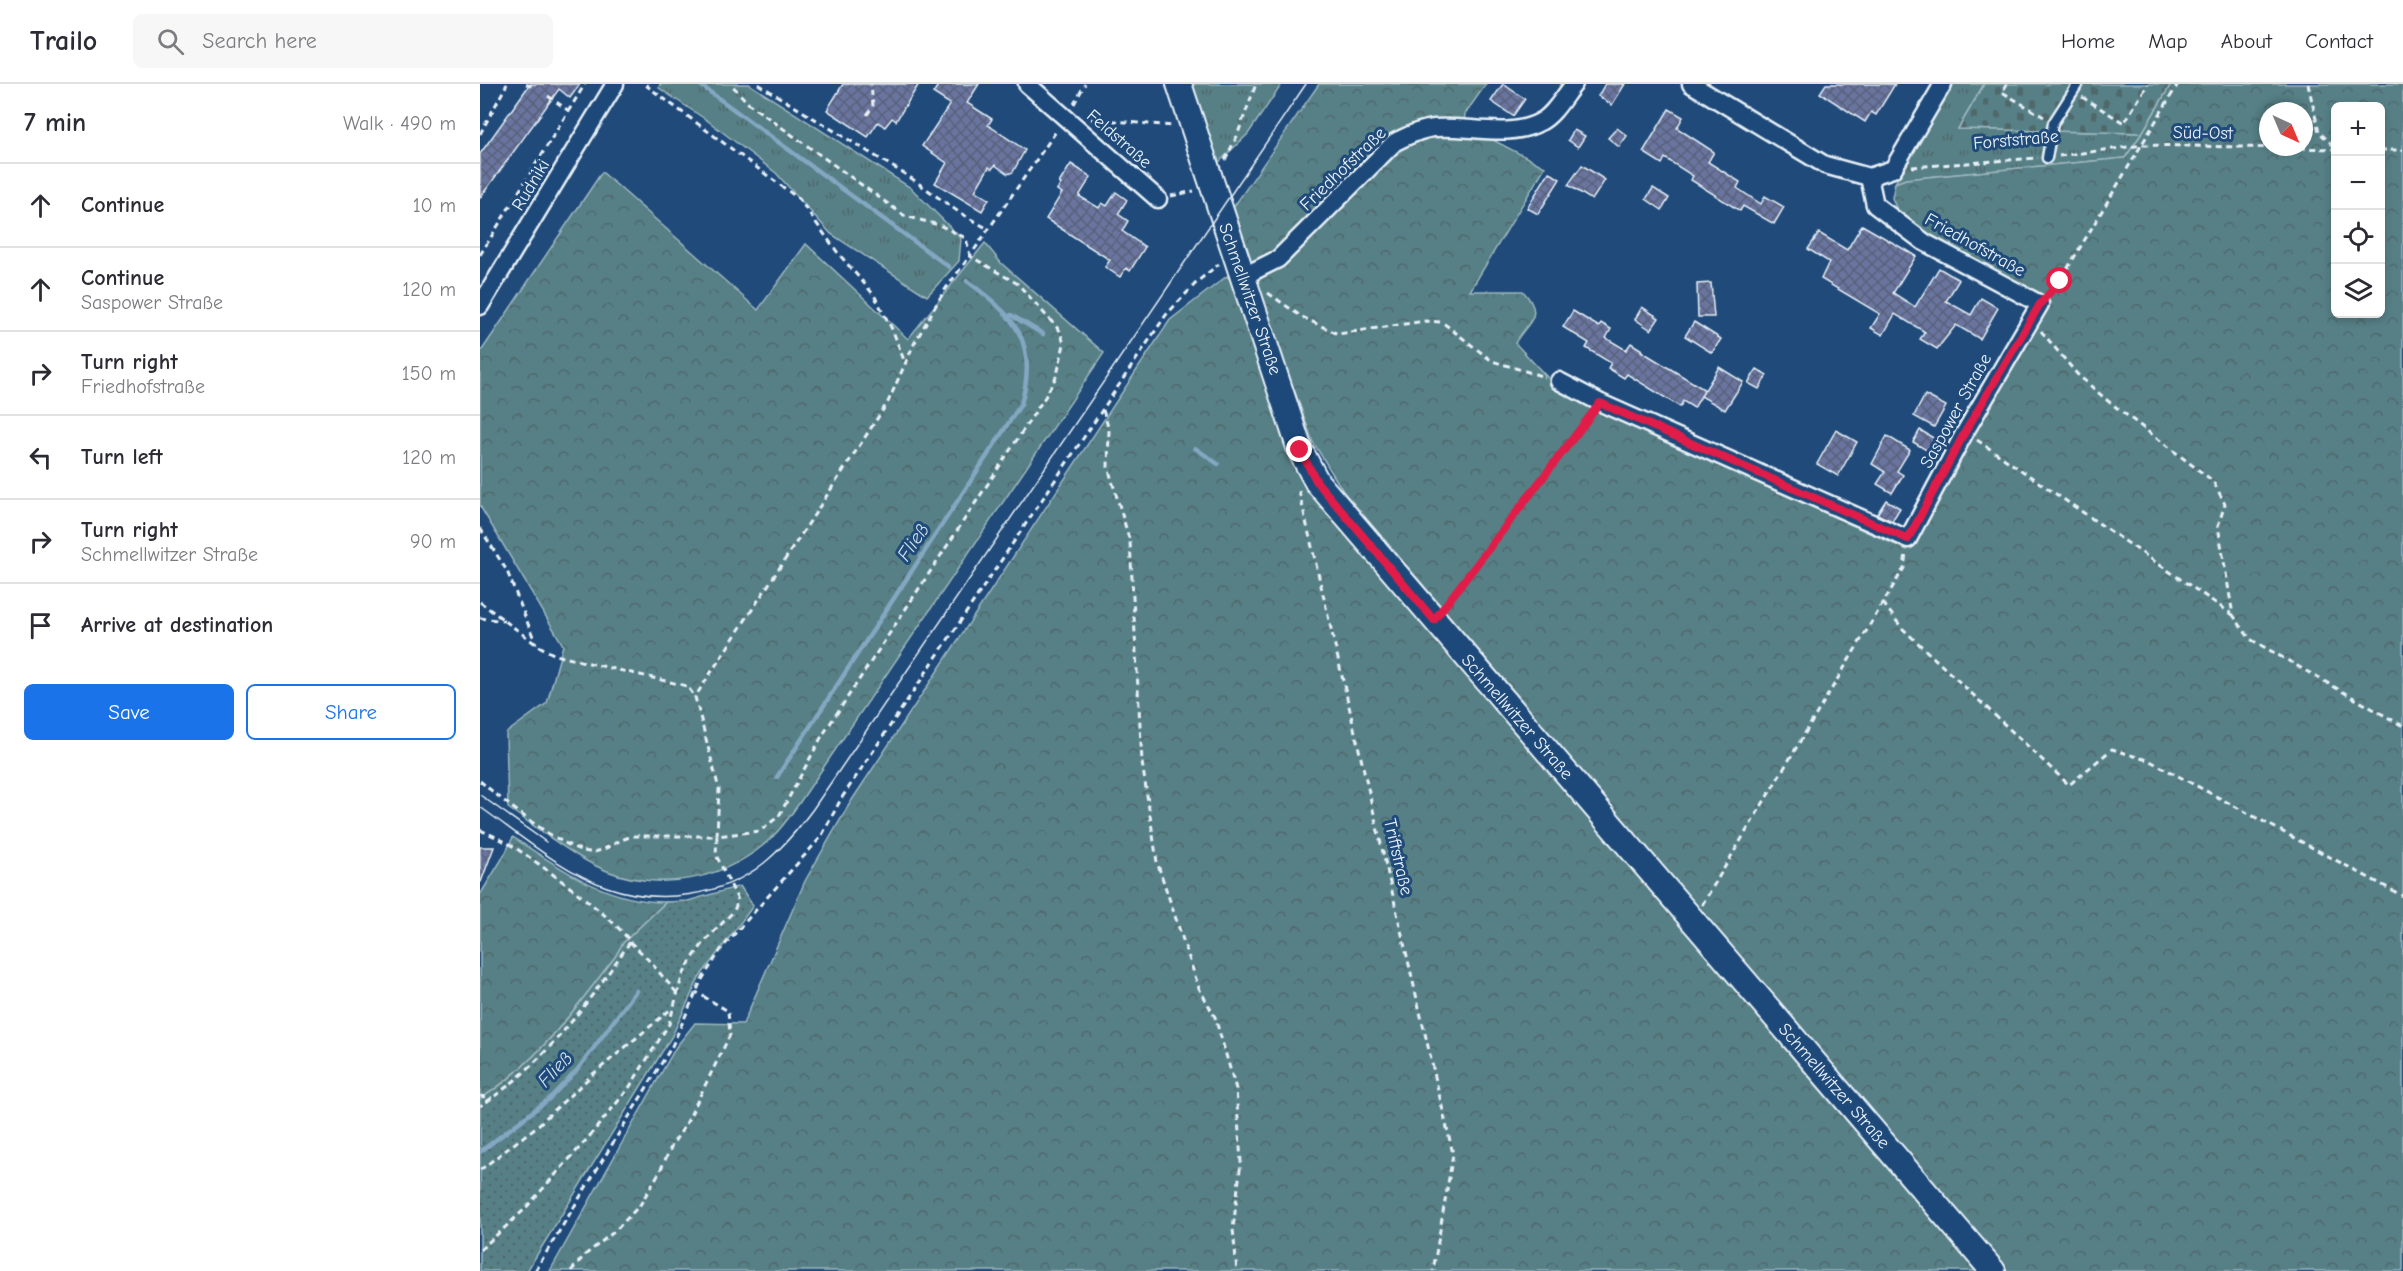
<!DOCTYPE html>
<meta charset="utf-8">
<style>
body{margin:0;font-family:"Comic Neue",sans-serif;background:#f7f7f7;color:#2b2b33}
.controls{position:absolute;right:18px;top:18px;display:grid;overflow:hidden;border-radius:9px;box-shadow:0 3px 9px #0003}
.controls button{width:54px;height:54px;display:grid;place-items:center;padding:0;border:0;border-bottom:2px solid #e1e1e2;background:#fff;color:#2b2b33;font:30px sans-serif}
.compass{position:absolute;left:1779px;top:18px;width:54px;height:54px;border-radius:50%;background:#fff;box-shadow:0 3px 9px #0003;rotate:136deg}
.stop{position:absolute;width:18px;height:18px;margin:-14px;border:4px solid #e11d48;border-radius:50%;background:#fff}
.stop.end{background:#e11d48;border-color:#fff;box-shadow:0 2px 6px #0008}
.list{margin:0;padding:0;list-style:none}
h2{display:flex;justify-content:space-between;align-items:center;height:78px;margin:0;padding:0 24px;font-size:26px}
h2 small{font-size:20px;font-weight:400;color:#7c7c81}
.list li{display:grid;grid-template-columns:39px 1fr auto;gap:18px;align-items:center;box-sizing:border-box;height:84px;padding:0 24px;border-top:2px solid #e1e1e2}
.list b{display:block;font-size:22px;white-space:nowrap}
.list p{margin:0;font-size:20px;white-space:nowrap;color:#7c7c81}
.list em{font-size:20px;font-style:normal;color:#7c7c81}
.actions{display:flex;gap:12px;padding:18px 24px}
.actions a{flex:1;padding:14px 0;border:2px solid #1a73e8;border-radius:9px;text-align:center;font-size:21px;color:#1a73e8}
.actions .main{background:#1a73e8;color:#fff}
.icon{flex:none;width:33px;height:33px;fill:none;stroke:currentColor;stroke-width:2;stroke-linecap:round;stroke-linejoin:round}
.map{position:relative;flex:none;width:1923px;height:1187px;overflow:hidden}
header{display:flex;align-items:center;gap:36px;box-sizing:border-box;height:84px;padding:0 30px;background:#fff;border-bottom:2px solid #e1e1e2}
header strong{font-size:28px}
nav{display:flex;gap:33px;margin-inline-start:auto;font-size:21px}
.search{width:420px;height:54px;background:#f7f7f7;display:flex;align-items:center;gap:15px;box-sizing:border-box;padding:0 21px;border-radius:9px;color:#7c7c81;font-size:22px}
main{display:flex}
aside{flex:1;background:#fff}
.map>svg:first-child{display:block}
.grass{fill:url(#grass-tufts);stroke:#9fb8bf;stroke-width:1.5}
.forest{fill:url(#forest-crowns);stroke:#9fb8bf;stroke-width:1.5;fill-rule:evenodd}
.cemetery{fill:url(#cemetery-stones);stroke:#9fb8bf;stroke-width:1.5}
.park{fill:url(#park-dots);stroke:#9fb8bf;stroke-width:1.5}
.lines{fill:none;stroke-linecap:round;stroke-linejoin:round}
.stream{stroke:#84a7c2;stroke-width:4.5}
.building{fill:url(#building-cross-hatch);stroke:#e8f1f8;stroke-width:1.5}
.lane-casing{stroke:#e8f1f8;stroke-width:13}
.street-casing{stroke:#e8f1f8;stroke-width:21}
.secondary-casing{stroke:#e8f1f8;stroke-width:28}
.path{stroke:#e8f1f8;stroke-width:3;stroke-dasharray:6 4.5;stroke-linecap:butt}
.lane{stroke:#1f4a7a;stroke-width:8}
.street{stroke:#1f4a7a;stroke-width:16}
.secondary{stroke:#1f4a7a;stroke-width:24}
.tram{stroke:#e8f1f8;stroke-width:1.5}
.route{stroke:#e11d48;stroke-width:8}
.labels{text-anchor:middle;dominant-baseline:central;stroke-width:6;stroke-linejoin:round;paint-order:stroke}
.street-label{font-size:18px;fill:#e8f1f8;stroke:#1f4a7a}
.water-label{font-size:20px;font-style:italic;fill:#cfdfea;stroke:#1f4a7a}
</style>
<header>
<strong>Trailo</strong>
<div class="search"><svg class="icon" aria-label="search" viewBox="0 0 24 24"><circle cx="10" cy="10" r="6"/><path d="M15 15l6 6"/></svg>Search here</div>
<nav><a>Home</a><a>Map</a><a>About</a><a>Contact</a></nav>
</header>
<main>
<aside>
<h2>7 min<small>Walk · 490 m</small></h2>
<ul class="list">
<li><svg class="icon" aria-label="ahead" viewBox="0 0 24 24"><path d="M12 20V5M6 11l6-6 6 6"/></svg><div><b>Continue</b></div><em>10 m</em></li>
<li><svg class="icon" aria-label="ahead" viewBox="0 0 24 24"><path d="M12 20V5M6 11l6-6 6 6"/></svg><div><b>Continue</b><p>Saspower Straße</p></div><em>120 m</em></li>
<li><svg class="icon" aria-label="right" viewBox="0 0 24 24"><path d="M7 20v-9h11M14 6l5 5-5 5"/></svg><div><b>Turn right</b><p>Friedhofstraße</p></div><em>150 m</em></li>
<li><svg class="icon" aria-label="left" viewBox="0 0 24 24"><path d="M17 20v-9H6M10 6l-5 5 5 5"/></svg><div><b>Turn left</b></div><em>120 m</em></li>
<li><svg class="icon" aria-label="right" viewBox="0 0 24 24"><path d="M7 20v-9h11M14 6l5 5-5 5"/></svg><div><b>Turn right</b><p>Schmellwitzer Straße</p></div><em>90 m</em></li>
<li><svg class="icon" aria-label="arrive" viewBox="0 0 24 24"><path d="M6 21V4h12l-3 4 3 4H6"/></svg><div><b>Arrive at destination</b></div></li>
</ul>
<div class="actions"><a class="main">Save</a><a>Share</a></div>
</aside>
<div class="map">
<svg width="1923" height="1187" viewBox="0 0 1923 1187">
<defs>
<pattern id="grass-tufts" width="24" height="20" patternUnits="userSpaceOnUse" patternTransform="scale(1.5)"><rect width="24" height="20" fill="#568086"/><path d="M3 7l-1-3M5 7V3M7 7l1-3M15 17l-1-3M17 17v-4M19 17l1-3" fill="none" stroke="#4f676b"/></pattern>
<pattern id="forest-crowns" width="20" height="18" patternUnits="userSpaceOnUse" patternTransform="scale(1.5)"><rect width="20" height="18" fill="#568086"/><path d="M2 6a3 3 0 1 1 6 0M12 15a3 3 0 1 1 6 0" fill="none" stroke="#4f676b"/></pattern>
<pattern id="cemetery-stones" width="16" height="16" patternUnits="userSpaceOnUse" patternTransform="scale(1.5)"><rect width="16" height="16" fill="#568086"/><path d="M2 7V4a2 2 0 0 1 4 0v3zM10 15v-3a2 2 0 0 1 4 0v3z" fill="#4f676b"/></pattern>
<pattern id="park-dots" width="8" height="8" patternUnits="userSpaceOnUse" patternTransform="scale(1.5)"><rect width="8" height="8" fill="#568086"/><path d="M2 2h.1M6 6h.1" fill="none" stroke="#4f676b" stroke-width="1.8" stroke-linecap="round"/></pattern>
<pattern id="building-cross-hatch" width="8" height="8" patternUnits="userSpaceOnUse" patternTransform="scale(1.5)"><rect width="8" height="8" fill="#69749f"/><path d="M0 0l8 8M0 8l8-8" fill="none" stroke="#596079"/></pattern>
</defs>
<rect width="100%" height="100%" fill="#1f4a7a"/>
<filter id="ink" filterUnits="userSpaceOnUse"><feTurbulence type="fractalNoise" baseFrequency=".0167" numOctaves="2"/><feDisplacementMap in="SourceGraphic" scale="12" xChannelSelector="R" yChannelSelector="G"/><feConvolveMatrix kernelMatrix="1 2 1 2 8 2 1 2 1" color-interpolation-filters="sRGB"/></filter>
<g filter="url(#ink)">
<g class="grass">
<polygon points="180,0 269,0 431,104 481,154 479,177 447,212 351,150 296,89 228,37 179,4"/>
<polygon points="711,0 802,0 768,50 738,79"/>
<polygon points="1473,0 1504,0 1478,45 1662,49 1645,74 1426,95 1415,99"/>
</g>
<g class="forest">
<path d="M 839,0 L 1006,0 L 985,30 L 983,48 L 1013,56 L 1065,83 L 990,207 L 1043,207 C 1065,232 1049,236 1035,259 L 1083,310 L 1427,466 L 1568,218 L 1446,148 L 1417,126 L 1412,114 L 1415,99 L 1426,95 L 1645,74 L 1662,49 L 1691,0 L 1923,0 L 1923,1187 L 1527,1187 L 863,407 L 833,358 L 750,128 ZM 1856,22 L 1900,22 L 1900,230 L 1856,230 ZM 1788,27 L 1824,27 L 1824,63 L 1788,63 Z"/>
<path d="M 122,88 L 278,226 L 326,160 L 428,255 L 505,159 L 521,179 L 624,269 L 320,718 C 313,728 306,738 298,747 C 254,796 175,812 116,782 C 88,769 55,742 28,724 L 26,649 L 67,619 L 83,561 L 0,422 L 0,269 Z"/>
<polygon points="747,192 757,203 809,364 1498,1187 70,1187 196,963 215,939 263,940 325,797 370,719 690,236"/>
<path d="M 33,753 C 81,785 126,818 186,818 L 143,859 L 135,873 C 93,926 59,978 0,1015 L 0,811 L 25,770 Z"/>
</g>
<polygon class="cemetery" points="1504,0 1691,0 1662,49 1478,45"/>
<path class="park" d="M 260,802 L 273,822 L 219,894 L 192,952 L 47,1187 L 0,1187 L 0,1015 C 59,978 93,927 135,873 L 143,859 L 186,818 L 208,817 Z"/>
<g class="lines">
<g class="stream">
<polyline points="219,0 469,183"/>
<polyline points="531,231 563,250"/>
<polyline points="715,364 738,380"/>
<path d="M 297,693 L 541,320 C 559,258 535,232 487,197"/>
<polyline points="0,1068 69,1015 98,985 156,907"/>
</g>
</g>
<g class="building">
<polygon points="50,0 100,0 90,14 79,5 0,114 0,70"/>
<polygon points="363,0 439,0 416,37 412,34 405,43 398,38 388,53 347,26"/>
<polygon points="459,0 499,0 487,19 512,35 508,41 545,66 533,88 528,90 515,81 512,85 509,83 495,107 509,115 502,127 455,99 467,79 442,62 470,20 453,9"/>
<polygon points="1023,0 1045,15 1033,32 1011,17"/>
<polygon points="1125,0 1145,0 1132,21 1118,12"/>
<polygon points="1346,0 1415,0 1396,31 1391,28 1385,38 1340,9"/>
<polygon points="1189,25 1203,33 1197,44 1234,68 1228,78 1260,98 1257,104 1281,120 1285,112 1304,123 1294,140 1263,122 1260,127 1211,96 1213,92 1185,74 1182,80 1163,68"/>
<polygon points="1137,44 1147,52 1139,63 1128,54"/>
<polygon points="1094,46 1105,52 1098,63 1088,56"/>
<polygon points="591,80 611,93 599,112 619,124 622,119 627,122 636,108 647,116 638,130 648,137 642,147 665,163 650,187 646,184 640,193 625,183 630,176 566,135 582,109 577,106 581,100 579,99"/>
<polygon points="1102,81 1125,96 1112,116 1088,101"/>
<polygon points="1069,88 1080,95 1058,130 1047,124"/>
<polygon points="1173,104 1189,114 1182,126 1166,115"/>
<polygon points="1382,141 1436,172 1413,209 1435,223 1459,184 1479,196 1466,217 1491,231 1501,214 1518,224 1500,255 1476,241 1457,265 1440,255 1445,248 1415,230 1403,251 1391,244 1400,230 1341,195 1349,178 1328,165 1339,149 1367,166"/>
<polygon points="1231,199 1234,233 1218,233 1217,200"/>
<polygon points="1162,223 1179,234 1171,246 1155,235"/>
<polygon points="1093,227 1119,243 1121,239 1131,245 1126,254 1146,266 1151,259 1162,266 1161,267 1225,306 1239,283 1263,298 1245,326 1221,312 1224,307 1214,324 1203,317 1200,323 1147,290 1144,294 1128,284 1131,279 1106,264 1109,259 1083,243"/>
<polygon points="1214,238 1241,255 1232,269 1205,252"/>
<polygon points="1277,285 1287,291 1279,305 1268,299"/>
<polygon points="1445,311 1466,322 1454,343 1434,332"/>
<polygon points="1356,346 1377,358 1358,392 1337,380"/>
<polygon points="1440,346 1460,358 1453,370 1433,358"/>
<polygon points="1407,352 1430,366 1417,387 1423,391 1412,409 1397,400 1405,388 1392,380"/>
<polygon points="1406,416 1420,424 1412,437 1397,430"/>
<polygon points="0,763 14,763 1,798 0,798"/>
</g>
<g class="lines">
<defs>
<polyline id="lane" points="1567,74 1573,39 1598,0"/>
<g id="street">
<polyline points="547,0 678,115"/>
<polyline points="1211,0 1345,81 1389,93"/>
<polyline points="1389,93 1413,85 1463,0"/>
<path d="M 764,192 L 798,175 L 915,58 C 928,52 940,45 954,44 C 988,41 1029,55 1060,38 C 1074,31 1084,12 1094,0"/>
<polyline points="0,222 135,0"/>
<polyline points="1079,297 1121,319 1428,455 1485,348 1560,220 1444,158 1395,121 1389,93"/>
</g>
<polyline id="secondary" points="699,0 820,366 837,398 1513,1187"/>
</defs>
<use href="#lane" class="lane-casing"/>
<use href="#street" class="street-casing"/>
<use href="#secondary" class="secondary-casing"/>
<g class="path">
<polyline points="46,0 55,4"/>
<polyline points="168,0 167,2 319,115 358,169 394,211 413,247 425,279"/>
<polyline points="278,0 431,94 480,129 510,146"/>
<polyline points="1527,0 1522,8 1564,33"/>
<polyline points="1828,0 1839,48 1856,64"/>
<polyline points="68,12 89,27"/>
<polyline points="1602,13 1644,39 1668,0"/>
<polyline points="594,20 605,0"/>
<polyline points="387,31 393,22 391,0"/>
<polyline points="611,35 694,42"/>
<polyline points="0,50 27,0"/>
<polyline points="1900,66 1923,66"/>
<polyline points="1579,72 1663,61 1856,65"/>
<polyline points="745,76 757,52 776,0"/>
<polyline points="1432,83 1558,74"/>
<polyline points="691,112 714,107"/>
<polyline points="0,171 105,0"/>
<polyline points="788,209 822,233 858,250 945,237 962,238 1012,277 1065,293"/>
<polyline points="1569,210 1580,197 1698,0"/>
<polyline points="1561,247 1597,290 1628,317 1733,397 1745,420 1738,442 1753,531 1770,555 1923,642"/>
<polyline points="623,326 629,346 628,383 650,458 662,678 677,778 719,904 735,933 756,1005 761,1078 753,1145 757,1187"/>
<polyline points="1497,356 1753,531"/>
<polyline points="819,407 973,1070 953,1187"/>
<polyline points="0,444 27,487 56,560"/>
<polyline points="0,518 57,561 75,571 207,602 215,613"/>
<polyline points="1403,519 1422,544 1589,701 1632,665 1670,677 1923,812"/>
<polyline points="966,520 1112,330"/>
<polyline points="0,534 24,537"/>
<path d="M 0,697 C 21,715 86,769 112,768 C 126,767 140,754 154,752 L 237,752 L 239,705 L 215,613 L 408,318 L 434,260 L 464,207 L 490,172 L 486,154 L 459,141 L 425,132 L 269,20 L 251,0"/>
<path d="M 0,746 C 12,751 23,756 34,763 C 57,778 139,837 150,858 C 108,919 63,982 0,1022"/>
<polyline points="1222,821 1424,484 1426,469"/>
<polyline points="150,858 165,872 197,909"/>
<polyline points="0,1012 12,1014"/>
<polyline points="0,1086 56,1043 112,991 191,925"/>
<polyline points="0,1166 44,1126 108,1054 149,1004 189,940 202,893 210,878 225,857 254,827 258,816 236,771 237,752 280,747 299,732 342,652 565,313 577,291 584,260 580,247 538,200 490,172 577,46"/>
<polyline points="55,1187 192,962 221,897 242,864 341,753 361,715 686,231 718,197 739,180"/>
<polyline points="91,1187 105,1171 135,1147 160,1121 180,1087 192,1061 206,1040 250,951 248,927 216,908"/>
</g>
<use href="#lane" class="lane"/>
<use href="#street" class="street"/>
<use href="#secondary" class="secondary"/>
<g class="tram">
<polyline points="0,711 66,758"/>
<path d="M 0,723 C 40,751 81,787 127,803 C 178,821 242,813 284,779 C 303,764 318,745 333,725 L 826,0"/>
</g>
</g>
</g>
<g class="lines" filter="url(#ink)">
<polyline class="route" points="820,366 837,398 954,536 1120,319 1428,455 1485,348 1560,220 1580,197"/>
</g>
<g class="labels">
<g class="street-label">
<text transform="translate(1723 49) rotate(1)">Süd-Ost</text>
<text transform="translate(639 55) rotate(41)">Feldstraße</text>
<text transform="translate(1536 56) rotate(-5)">Forststraße</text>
<text transform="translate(863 85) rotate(-44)">Friedhofstraße</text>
<text transform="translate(51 101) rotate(-59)">Rudniki</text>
<text transform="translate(1495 161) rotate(29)">Friedhofstraße</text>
<text transform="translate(770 215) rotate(71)">Schmellwitzer Straße</text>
<text transform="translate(1476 327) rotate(-61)">Saspower Straße</text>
<text transform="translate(1037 633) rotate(49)">Schmellwitzer Straße</text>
<text transform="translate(918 773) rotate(77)">Triftstraße</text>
<text transform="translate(1354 1002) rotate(49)">Schmellwitzer Straße</text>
</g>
<g class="water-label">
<text transform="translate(433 458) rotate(-57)">Fließ</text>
<text transform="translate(75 985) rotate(-47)">Fließ</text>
</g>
</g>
</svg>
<div class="controls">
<button>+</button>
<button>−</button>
<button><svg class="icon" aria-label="locate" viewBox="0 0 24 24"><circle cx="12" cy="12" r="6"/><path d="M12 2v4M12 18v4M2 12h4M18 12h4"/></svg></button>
<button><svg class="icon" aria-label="layers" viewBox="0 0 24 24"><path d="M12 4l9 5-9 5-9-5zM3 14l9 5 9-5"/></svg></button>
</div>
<svg class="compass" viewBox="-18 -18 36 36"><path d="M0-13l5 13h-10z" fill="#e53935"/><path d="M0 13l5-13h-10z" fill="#7c7c81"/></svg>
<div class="stop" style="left:1580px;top:197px"></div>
<div class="stop end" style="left:820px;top:366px"></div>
</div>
</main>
